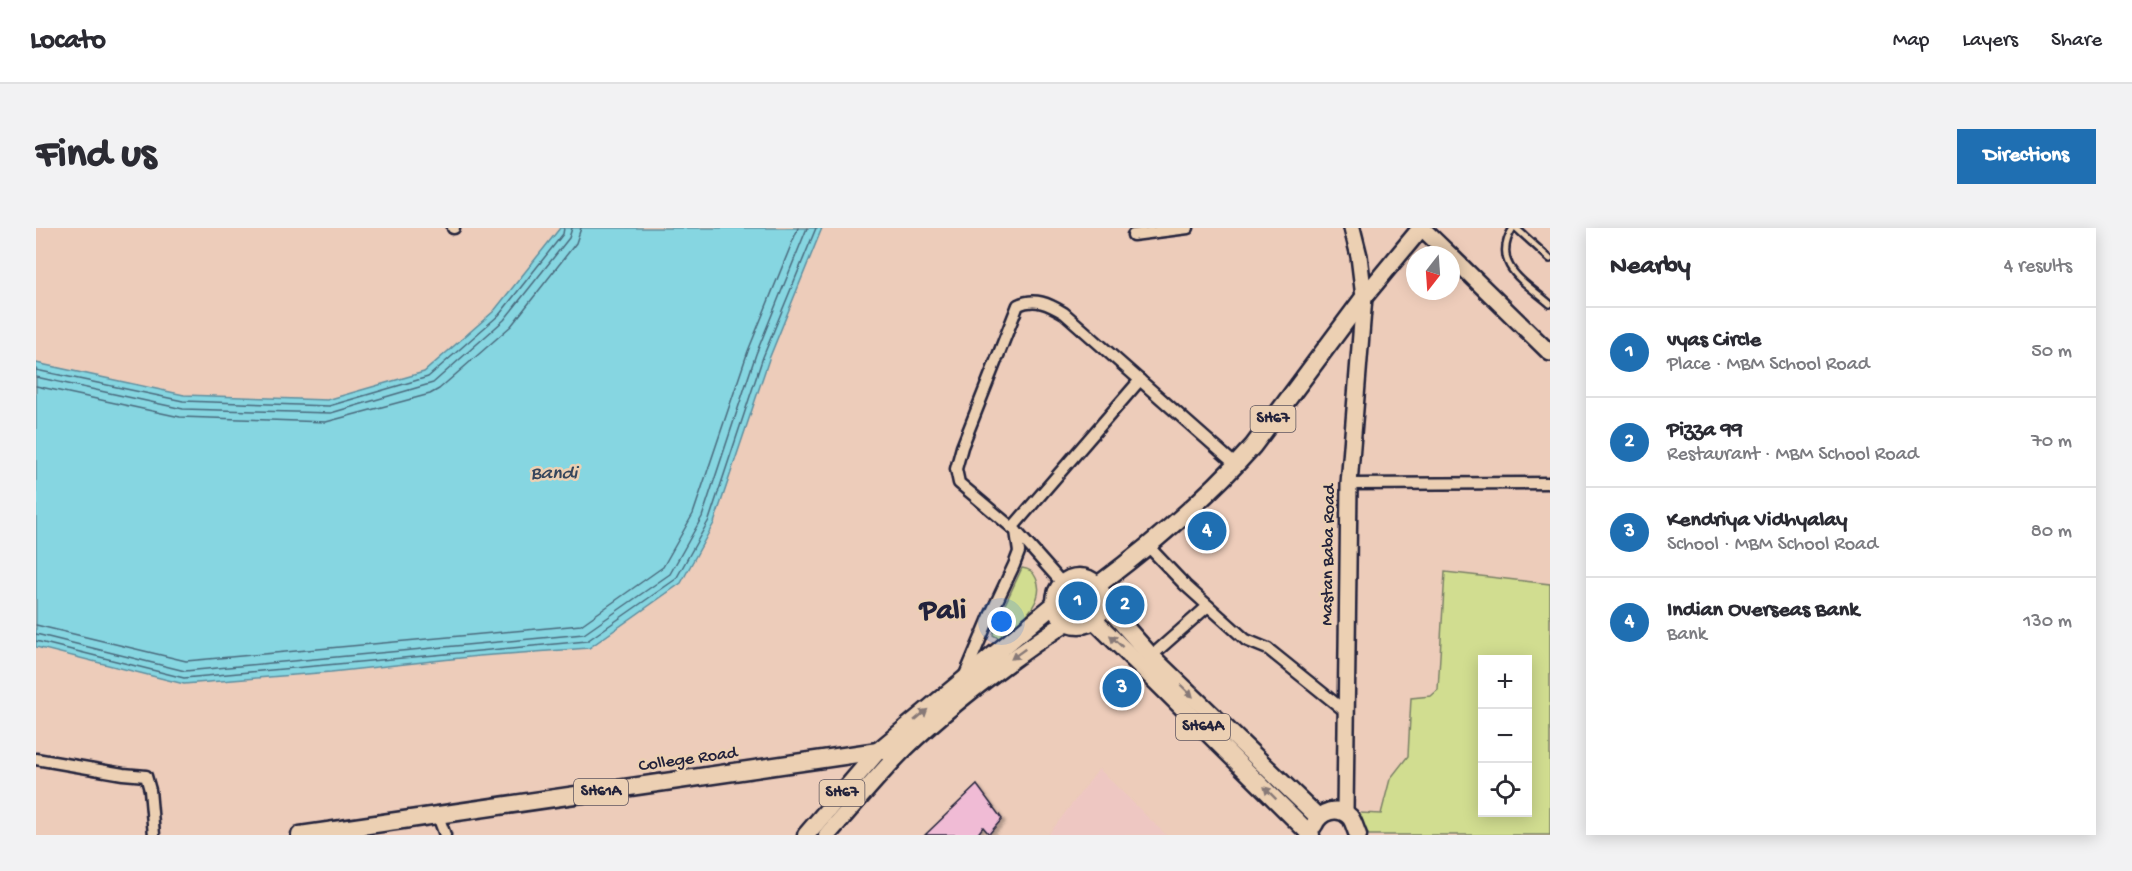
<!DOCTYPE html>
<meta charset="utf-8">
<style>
body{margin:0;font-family:"Gochi Hand",sans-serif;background:#f2f2f3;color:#2b2b33}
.controls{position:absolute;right:18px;bottom:18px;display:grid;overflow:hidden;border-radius:0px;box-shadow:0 3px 15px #0003}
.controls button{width:54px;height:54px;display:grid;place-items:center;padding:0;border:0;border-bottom:2px solid #e1e1e2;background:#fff;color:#2b2b33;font:30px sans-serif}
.compass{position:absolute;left:1370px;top:18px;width:54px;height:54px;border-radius:50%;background:#fff;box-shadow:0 3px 15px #0003;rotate:197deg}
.you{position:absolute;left:966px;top:394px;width:21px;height:21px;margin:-15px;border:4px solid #fff;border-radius:50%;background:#1a73e8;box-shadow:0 0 0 9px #1a73e833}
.badge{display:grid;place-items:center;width:39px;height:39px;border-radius:50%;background:#1f6fb2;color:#fff;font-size:20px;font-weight:700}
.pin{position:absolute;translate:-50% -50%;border:3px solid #fff;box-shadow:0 2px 6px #0006}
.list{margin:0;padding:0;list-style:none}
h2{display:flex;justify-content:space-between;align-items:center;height:78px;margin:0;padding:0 24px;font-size:26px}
h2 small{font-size:20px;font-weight:400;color:#7c7c81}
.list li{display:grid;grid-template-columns:39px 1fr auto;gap:18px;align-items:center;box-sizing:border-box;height:90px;padding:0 24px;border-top:2px solid #e1e1e2}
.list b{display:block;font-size:22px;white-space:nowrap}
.list p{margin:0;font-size:20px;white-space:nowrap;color:#7c7c81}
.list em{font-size:20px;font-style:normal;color:#7c7c81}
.icon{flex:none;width:33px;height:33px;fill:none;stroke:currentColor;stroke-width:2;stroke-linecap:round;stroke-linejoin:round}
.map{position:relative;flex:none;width:1514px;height:607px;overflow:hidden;border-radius:0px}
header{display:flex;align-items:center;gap:36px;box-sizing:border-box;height:84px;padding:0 30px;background:#fff;border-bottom:2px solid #e1e1e2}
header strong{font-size:28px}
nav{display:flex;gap:33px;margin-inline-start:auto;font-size:21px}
.intro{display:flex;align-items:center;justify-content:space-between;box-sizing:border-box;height:144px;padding:0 36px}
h1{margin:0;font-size:42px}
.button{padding:15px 27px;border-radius:0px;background:#1f6fb2;color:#fff;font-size:21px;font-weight:700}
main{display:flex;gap:36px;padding:0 36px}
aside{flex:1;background:#fff;border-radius:0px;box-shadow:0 3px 15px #0003}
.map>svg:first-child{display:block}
.built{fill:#eec7c2}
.green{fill:#d1dd90;stroke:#7a8066;stroke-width:1.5;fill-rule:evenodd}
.water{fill:#86d6e1;stroke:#5e8e9f;stroke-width:1.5}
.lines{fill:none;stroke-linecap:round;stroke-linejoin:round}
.shore{stroke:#4a6a7d;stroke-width:1.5}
.building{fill:#f0bbd5;stroke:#22223b;stroke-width:1.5;filter:url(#shadow)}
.lane-casing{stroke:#22223b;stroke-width:10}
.street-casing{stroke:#22223b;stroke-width:15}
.secondary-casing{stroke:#22223b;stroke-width:20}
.primary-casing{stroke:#22223b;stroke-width:21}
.lane{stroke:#ecd0b3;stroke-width:5}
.street{stroke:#ecd0b3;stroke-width:10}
.secondary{stroke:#ecd0b3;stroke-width:15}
.primary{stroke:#ecd0b3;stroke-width:16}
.oneway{fill:#877977}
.labels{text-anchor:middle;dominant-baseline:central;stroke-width:5;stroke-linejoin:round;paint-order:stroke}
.shield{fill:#ecd0b3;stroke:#5f565f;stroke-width:1.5}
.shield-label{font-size:16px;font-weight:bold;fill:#22223b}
.street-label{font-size:18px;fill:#22223b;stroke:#ecd0b3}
.water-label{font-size:20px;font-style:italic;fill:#36465c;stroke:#ecd0b3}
.town-label{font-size:30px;font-weight:bold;fill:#22223b;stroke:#ecd0b3}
</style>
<header>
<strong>Locato</strong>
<nav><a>Map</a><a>Layers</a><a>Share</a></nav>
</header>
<div class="intro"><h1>Find us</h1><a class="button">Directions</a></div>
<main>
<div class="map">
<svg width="1514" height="607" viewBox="0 0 1514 607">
<defs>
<filter id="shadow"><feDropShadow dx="3" dy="3" stdDeviation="1.5" flood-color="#0004"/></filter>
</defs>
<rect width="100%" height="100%" fill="#edccba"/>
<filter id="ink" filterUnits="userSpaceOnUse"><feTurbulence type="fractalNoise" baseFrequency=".0167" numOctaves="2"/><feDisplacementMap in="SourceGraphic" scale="12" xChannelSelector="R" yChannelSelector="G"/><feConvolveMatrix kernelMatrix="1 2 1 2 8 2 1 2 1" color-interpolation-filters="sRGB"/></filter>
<g filter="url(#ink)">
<polygon class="built" points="1063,541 1130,607 1012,607"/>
<g class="green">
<path d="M 986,340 C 993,341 997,343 1000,350 C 1012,374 980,397 966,412 L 957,407 L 959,398 Z"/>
<path d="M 1409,344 L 1514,356 L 1514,607 L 1326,607 L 1324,585 L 1345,586 L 1354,551 L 1372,528 L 1375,470 L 1395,468 L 1402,462 ZM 1446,431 L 1492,431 L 1492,584 L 1446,584 Z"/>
<circle cx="1042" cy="374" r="14"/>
</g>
<polygon class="water" points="524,0 786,0 733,131 678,295 645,355 553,420 443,428 295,444 148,456 0,419 0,135 148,167 291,172 388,144 458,83"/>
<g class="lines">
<g class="shore">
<polyline points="0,142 147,173 293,178 392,149 463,87 527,6 528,0"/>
<polyline points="0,149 147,181 295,185 397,155 468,92 533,10 536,0"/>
<polyline points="0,158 144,189 290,194 394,166 403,161 475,98 540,15 545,0"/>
<polyline points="0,397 150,433 545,397 627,339 657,286 712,123 762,0"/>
<polyline points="0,406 149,443 548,406 634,346 666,289 720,126 771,0"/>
<polyline points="0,413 148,450 551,413 640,351 673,292 727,129 780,0"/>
</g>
</g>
<polygon class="building" points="941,557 966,591 953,606 947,599 941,607 889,607"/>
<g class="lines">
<defs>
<g id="lane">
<path d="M 1477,0 C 1454,37 1489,54 1514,76"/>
<polyline points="1480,0 1514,31"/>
</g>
<g id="street">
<polyline points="417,0 418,0"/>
<polyline points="1097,7 1152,0"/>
<polyline points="1313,256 1514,255"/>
<polyline points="976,300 1104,152"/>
<polyline points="1112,318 1149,357 1210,412 1232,421 1309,483"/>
<path d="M 1026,355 L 980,303 L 923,255 L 920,241 L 926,219 L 982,77 C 999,69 1013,76 1028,85 L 1200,237"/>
<polyline points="1112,431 1172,378"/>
<polyline points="929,447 954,388 978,337 983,324 980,303"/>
<polyline points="0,531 87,546 110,548 114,562 118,607"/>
<polyline points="402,588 409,607"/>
</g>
<g id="secondary">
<polyline points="1386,0 1414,27"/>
<polyline points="1415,28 1514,125"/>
<polyline points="1309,585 1313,256 1328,69 1323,28 1316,0"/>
</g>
<g id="primary">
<circle cx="1043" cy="373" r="24"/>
<path d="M 1062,357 C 1118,315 1171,270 1217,218 L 1328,69 L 1385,0"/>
<polyline points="1068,375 1115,428 1282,589"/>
<polyline points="1058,392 1275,607"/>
<path d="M 1278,597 C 1284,583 1302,577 1314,589 C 1318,594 1319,601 1322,607"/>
<polyline points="264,607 842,523 867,522"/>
<polyline points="770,607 842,523 1019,376"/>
<path d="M 791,607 C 817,578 841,548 868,521 C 918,473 973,432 1031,394"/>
</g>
</defs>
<use href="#lane" class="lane-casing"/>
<use href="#street" class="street-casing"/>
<use href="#secondary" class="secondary-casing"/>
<use href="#primary" class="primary-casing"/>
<use href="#lane" class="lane"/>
<use href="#street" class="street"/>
<use href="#secondary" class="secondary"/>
<use href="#primary" class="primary"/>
</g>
<defs><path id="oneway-solid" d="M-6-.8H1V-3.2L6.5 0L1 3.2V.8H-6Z" transform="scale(1.5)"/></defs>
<g class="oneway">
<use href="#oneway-solid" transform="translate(1080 413) rotate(-137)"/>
<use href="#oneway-solid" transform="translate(982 426) rotate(144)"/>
<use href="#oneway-solid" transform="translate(1151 463) rotate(44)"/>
<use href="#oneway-solid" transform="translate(885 487) rotate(-40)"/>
<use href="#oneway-solid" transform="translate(1234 565) rotate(-135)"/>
</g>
</g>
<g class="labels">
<g class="shield">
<rect x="1214.5" y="178" width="45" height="26" rx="4.5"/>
<rect x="1140" y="486" width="54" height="26" rx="4.5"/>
<rect x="538" y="551" width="54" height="26" rx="4.5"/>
<rect x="783.5" y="552" width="45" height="26" rx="4.5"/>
</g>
<g class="shield-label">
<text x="1237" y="191">SH67</text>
<text x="1167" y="499">SH64A</text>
<text x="565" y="564">SH61A</text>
<text x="806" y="565">SH67</text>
</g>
<g class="street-label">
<text transform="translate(1293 327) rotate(-89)">Mastan Baba Road</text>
<text transform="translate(652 532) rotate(-8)">College Road</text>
</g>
<g class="water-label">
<text x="518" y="246">Bandi</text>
</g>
<g class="town-label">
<text x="907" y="384">Pali</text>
</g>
</g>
</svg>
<div class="controls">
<button>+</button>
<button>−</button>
<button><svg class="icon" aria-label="locate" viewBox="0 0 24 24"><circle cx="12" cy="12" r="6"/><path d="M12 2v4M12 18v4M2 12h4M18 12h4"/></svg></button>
</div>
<svg class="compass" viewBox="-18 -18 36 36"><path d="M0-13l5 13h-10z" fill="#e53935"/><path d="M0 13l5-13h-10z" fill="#7c7c81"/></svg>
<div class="you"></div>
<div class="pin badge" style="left:1042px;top:373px">1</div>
<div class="pin badge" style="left:1089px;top:377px">2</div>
<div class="pin badge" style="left:1086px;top:460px">3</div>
<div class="pin badge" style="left:1171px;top:303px">4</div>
</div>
<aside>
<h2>Nearby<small>4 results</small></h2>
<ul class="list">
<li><span class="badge">1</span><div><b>vyas Circle</b><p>Place · MBM School Road</p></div><em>50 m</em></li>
<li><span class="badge">2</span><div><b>Pizza 99</b><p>Restaurant · MBM School Road</p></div><em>70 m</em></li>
<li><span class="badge">3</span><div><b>Kendriya Vidhyalay</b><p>School · MBM School Road</p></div><em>80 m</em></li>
<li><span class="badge">4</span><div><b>Indian Overseas Bank</b><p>Bank</p></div><em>130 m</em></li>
</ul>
</aside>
</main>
